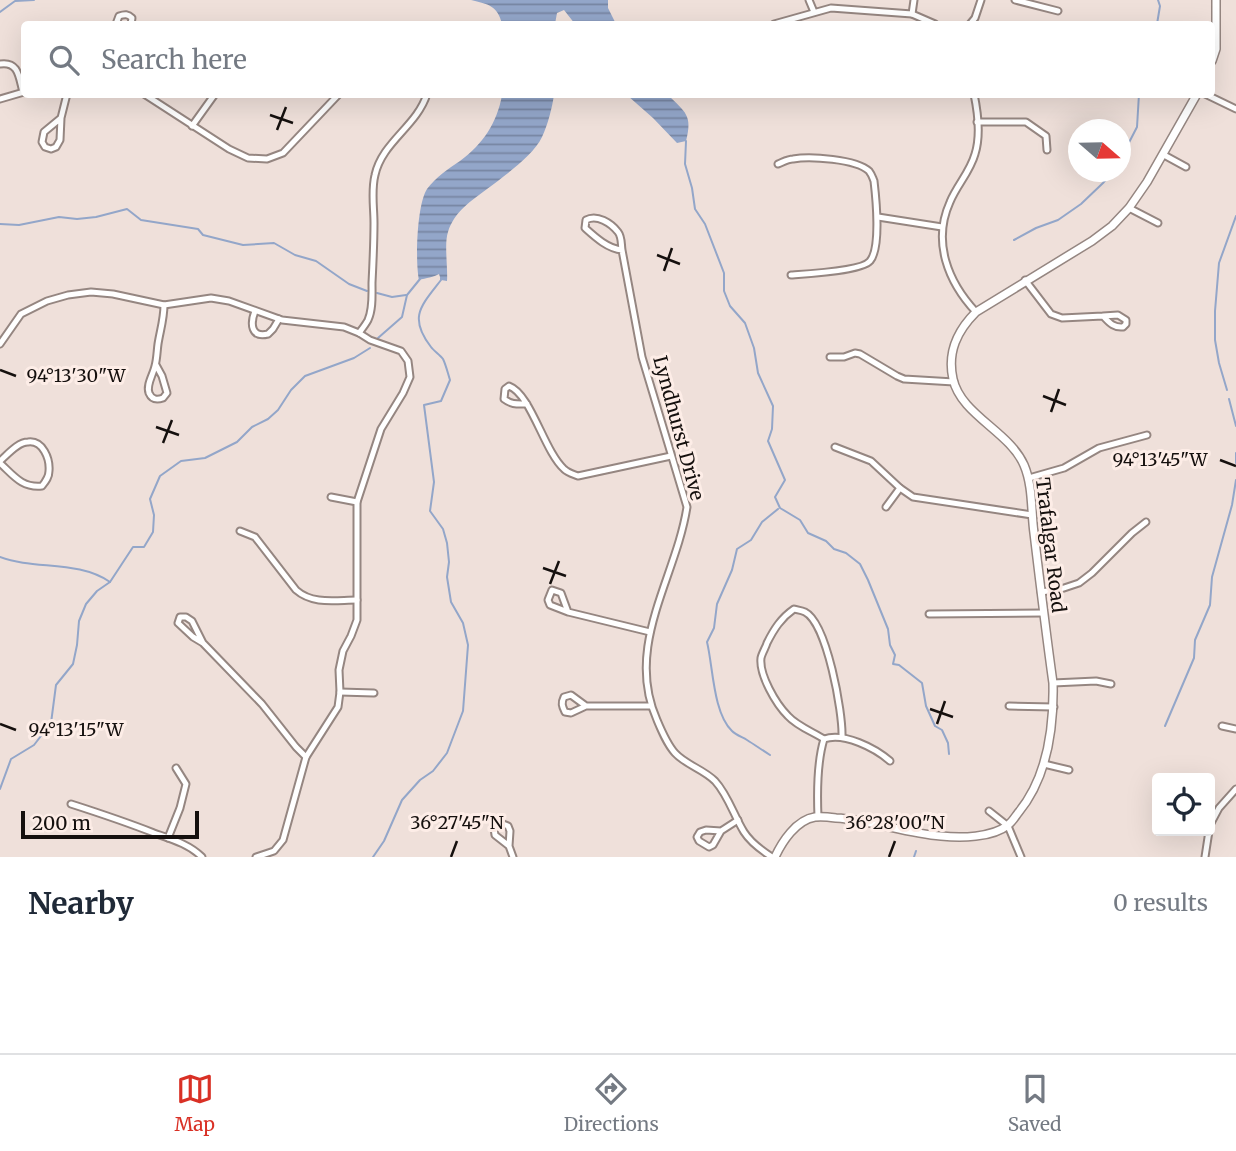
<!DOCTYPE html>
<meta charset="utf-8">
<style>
body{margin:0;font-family:Merriweather,serif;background:#f2f2f3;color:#1f2937}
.controls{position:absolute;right:21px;bottom:21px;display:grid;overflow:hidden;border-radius:7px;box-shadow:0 7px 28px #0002}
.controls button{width:63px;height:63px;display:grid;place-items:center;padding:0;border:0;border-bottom:2px solid #e0e1e3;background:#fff;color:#1f2937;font:35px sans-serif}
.compass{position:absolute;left:1068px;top:119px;width:63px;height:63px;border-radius:50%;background:#fff;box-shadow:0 7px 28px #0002;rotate:110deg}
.scale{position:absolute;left:21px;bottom:18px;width:178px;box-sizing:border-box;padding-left:7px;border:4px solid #15100e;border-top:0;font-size:19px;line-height:24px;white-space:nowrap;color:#15100e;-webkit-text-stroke:5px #fdede7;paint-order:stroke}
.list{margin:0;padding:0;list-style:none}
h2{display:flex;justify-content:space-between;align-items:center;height:91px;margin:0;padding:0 28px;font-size:30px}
h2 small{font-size:23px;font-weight:400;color:#747a83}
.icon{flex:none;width:38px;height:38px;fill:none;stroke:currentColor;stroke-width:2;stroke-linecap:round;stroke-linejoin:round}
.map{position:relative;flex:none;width:1236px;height:857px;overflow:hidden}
.search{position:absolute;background:#fff;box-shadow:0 7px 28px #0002;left:21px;right:21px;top:21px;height:77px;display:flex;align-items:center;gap:18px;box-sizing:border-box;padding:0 24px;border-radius:7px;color:#747a83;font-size:26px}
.sheet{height:196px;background:#fff}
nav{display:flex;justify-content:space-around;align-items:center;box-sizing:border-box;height:98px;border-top:2px solid #e0e1e3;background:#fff;font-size:19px;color:#747a83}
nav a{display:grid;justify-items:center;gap:4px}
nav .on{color:#d93025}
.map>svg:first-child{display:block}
.water{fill:url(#water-rules)}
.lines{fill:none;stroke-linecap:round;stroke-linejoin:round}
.stream{stroke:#93a6c9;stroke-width:2}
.minor-casing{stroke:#958681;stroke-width:9}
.tertiary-casing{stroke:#958681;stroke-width:10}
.minor{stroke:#fff;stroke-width:5}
.tertiary{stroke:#fff;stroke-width:7}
.ticks{fill:none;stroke:#15100e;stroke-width:2.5}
.labels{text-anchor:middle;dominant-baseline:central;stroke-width:6;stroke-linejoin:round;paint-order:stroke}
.street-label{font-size:19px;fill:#15100e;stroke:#fdede7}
.ticks-label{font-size:18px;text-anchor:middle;fill:#15100e;stroke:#fdede7;stroke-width:6;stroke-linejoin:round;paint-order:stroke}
</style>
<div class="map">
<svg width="1236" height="857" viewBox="0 0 1236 857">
<defs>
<pattern id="water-rules" width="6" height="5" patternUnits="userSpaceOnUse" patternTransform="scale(1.75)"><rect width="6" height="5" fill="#93a6c9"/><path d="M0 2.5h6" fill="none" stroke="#7786a2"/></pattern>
</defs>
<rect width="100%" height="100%" fill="#efe0da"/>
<g class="water">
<path d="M 471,0 L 608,0 L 608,8 L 616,24 L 575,24 L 564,10 L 557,13 L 555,24 L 502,24 C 498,6 488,4 471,0 Z"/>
<path d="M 502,95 L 554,95 C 552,108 548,124 542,137 C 533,156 504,176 487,189 C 471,201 454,212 448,232 C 444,243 448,268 447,281 L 441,280 L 439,274 C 434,277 426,278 419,280 C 415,261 417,204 427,189 C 436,177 448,169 460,161 C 483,144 497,123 502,95 Z"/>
<path d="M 628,96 L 628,95 L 668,95 C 685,112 693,115 686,141 L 677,143 L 653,118 Z"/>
</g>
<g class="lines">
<g class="stream">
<polyline points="0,12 15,1 34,0"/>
<polyline points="1157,24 1160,6 1158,0"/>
<polyline points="686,141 685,164 692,188 695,209 705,224 724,273 724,291 730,306 745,323 754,348 758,373 773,406 772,429 768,441 785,480 775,497 780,508 800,520 808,533 826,541 834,549 846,553 860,564 868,580 888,629 890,645 895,655 893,664 899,665 922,683 926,706 935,726 942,730 948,743 949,754"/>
<polyline points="1120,160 1137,127 1139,94"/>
<polyline points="0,224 19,225 59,217 77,219 96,217 127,209 141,220 198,229 203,235 243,245 274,243 295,255 316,261 349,284 367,291"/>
<polyline points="1014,240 1036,228 1058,220 1081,204 1103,183 1112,172"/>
<polyline points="377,293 392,297 406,295"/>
<polyline points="378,338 402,317 407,295 420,279"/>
<polyline points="1227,390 1219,363 1215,340 1215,311 1219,263 1236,216"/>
<polyline points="1229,399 1236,426"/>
<polyline points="1236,453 1236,463"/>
<path d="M 0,557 C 35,570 78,560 110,582"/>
<polyline points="1165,726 1194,658 1195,640 1210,605 1212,577 1232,505 1236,480"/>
<path d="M 770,755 C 762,750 755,745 747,740 C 742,737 736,735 732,731 C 713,713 713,666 707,642 L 714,628 L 717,604 L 732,570 L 737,549 L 751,540 L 762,522 L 778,509"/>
<polyline points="0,789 11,759 34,745 51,723 56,685 73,664 77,645 79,621 86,604 97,591 110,582 133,547 144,547 153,532 154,515 150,499 160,476 181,461 205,458 237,442 252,427 268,419 278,410 291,390 305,376 354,358 370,348"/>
<path d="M 373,857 L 384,841 L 402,800 L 420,780 L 433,771 L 447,753 L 463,711 L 468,645 L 463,623 L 451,602 L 447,577 L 449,562 L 447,543 L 443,529 L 430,511 L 434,482 L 424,405 L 441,401 L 450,380 C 448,374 446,365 443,359 C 440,355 434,351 431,347 C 408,317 421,306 441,280 L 441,278"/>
<polyline points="914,857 916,851"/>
</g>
<defs>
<g id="minor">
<polyline points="809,0 814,12"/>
<polyline points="1015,0 1058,11"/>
<polyline points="912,14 914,0"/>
<path d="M 116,24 L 119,16 C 125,14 128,14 132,18 L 131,24"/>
<polyline points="774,24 831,8 912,14 935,24"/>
<polyline points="970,24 975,18 981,0"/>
<path d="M 0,64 C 19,61 19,78 23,92"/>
<polyline points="144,94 229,149 248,158 267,159 283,153 339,94"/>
<path d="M 974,94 C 978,113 981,135 975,154 C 970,172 957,185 950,202 C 932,242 948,282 976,312"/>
<polyline points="1205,94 1236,109"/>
<polyline points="0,99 24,92"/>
<polyline points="61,118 44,132 42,142 45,147 51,149 56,147 60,140 61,118 67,94"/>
<polyline points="977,122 1026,122 1046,136 1047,150"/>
<polyline points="192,126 215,94"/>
<polyline points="1164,155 1186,167"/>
<path d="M 778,164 C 783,162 788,159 793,159 C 810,156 856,159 869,171 C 872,175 872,176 874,181 C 876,198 881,248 870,261 C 862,271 805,274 791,275"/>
<polyline points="1129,208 1158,223"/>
<polyline points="878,217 942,227"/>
<path d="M 622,250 C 621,244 622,237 618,232 C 611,223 597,214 586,220 L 585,228 C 595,237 608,249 622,250 L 642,357 L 687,507 C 676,578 624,646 657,720 C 662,732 667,744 675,753 C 686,765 703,769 715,781 C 728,795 734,816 744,832 C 751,843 761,850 772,857"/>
<path d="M 1025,280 L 1051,314 L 1062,318 L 1103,316 C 1109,322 1113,328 1123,327 L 1126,324 L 1126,320 L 1118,315 L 1103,316"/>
<path d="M 255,311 C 250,324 251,338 268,334 L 273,329 L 279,319"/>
<path d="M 359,333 C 362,329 366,324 368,320 C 373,309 372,295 372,283 C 373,263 374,243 374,223 C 374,207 371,191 375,175 C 382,142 417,126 427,94"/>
<polyline points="0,344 21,314 47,301 68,295 91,292 113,294 164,305 211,298 229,301 282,320 344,327 359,333 370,340 401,351 408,361 410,377 403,393 381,429 357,502 357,620 351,636 343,651 339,670 340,692 338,707 306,757 283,840 274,851 256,857"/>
<polyline points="830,357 844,357 855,353 860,354 897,376 904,379 954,382"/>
<path d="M 156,365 L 162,376 L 167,393 L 163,398 C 157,400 152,400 149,393 C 146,385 153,375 155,366 C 157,359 157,351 158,344 C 160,331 164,319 164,305"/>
<path d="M 527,404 C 517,404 512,405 504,399 L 505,389 L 509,386 C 531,394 544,451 564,469 C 568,473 573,474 578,476 L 671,456"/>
<polyline points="835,447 871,461 900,488 913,497 1032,515"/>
<path d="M 0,461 C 8,454 18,442 28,442 C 43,440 50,459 49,471 C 49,477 46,481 42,486 C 22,488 14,476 0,463"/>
<polyline points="1029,478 1064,468 1099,448 1147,435"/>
<polyline points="331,497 357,502"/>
<polyline points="886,507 900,488"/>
<path d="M 240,531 L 255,537 L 296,590 C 313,605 336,600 357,600"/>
<polyline points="1041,592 1061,589 1079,583 1092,573 1132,533 1146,522"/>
<polyline points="568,612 550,605 548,600 552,590 561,593 568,612 650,632"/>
<polyline points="929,614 1043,613"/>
<polyline points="203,643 193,637 178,623 180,617 186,617 192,621 203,643 262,704 296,747 306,757"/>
<polyline points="1053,683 1096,681 1111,684"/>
<polyline points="340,692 374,693"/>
<path d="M 586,706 L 571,713 L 565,712 C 562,706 561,703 564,697 L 571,695 L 586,706 L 651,706"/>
<polyline points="1009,706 1054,707"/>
<polyline points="1222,726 1236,729"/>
<path d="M 824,739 C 813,732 797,726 788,716 C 776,704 759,675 761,658 C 762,653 766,647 767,643 C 774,629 781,618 794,609 C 797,610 801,610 805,612 C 827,623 843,713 842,737"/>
<polyline points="1044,764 1069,770"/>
<path d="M 71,804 C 99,813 126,822 154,833 C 171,839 189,844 202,857"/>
<polyline points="989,811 1008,826 1021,857"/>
<path d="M 818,817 C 817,793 817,762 824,739 C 844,732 875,748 890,761"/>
<polyline points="1210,825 1219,808 1236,789"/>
<polyline points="721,831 713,845 709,847 699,841 697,837 700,832 706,830 721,831 738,820"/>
<polyline points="168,838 180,808 186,784 176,768"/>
<polyline points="509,846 495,835 494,828 498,822 508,826 510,831 509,846 513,857"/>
<polyline points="1205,857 1209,831"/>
</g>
<g id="tertiary">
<polyline points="1212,61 1216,49 1216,0"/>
<path d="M 775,857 C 782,842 796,820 815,817 C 821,816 829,817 836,818 C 871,820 905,833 941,836 C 960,838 992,838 1008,825 C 1012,822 1015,817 1018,813 C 1048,777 1054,728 1053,683 C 1046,633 1040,583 1034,533 C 1031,511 1033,486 1024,465 C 1009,431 961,415 953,379 C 947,352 957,331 976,312 L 1092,241 L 1112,226 L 1129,208 L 1147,182 L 1197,94"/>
</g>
</defs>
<use href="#minor" class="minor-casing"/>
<use href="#tertiary" class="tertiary-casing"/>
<use href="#minor" class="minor"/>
<use href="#tertiary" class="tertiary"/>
</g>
<path class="ticks" d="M 270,115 L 293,123M 277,130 L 286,107M 657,255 L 680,264M 664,271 L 672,248M 0,370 L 16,376M 1043,396 L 1066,405M 1051,412 L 1059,389M 156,427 L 179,435M 163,443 L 172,420M 1220,460 L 1236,466M 543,568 L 566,576M 550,584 L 559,561M 930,709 L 953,717M 0,724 L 16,730M 937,724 L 945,701M 451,857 L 457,841M 889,857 L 895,841"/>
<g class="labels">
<g class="street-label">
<text transform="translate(679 428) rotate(75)">Lyndhurst Drive</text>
<text transform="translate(1051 545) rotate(83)">Trafalgar Road</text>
</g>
</g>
<g class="ticks-label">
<text x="76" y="382">94°13'30"W</text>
<text x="1160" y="466">94°13'45"W</text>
<text x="76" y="736">94°13'15"W</text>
<text x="457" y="829">36°27'45"N</text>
<text x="895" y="829">36°28'00"N</text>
</g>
</svg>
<div class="controls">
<button><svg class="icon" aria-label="locate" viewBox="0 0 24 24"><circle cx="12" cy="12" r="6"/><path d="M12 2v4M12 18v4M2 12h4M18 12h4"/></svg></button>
</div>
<svg class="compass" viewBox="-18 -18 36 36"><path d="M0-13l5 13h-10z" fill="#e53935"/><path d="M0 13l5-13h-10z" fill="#747a83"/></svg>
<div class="scale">200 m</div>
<div class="search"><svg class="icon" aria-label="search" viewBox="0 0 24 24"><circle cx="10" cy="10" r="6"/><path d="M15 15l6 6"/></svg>Search here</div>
</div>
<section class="sheet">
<h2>Nearby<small>0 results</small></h2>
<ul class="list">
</ul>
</section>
<nav>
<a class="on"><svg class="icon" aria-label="map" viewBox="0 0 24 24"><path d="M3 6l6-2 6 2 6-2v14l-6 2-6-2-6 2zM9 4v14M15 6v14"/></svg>Map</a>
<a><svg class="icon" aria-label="directions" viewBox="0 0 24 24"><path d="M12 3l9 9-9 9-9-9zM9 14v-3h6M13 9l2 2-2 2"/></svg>Directions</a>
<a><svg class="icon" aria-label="saved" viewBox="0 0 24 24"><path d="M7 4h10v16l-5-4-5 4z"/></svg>Saved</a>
</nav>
